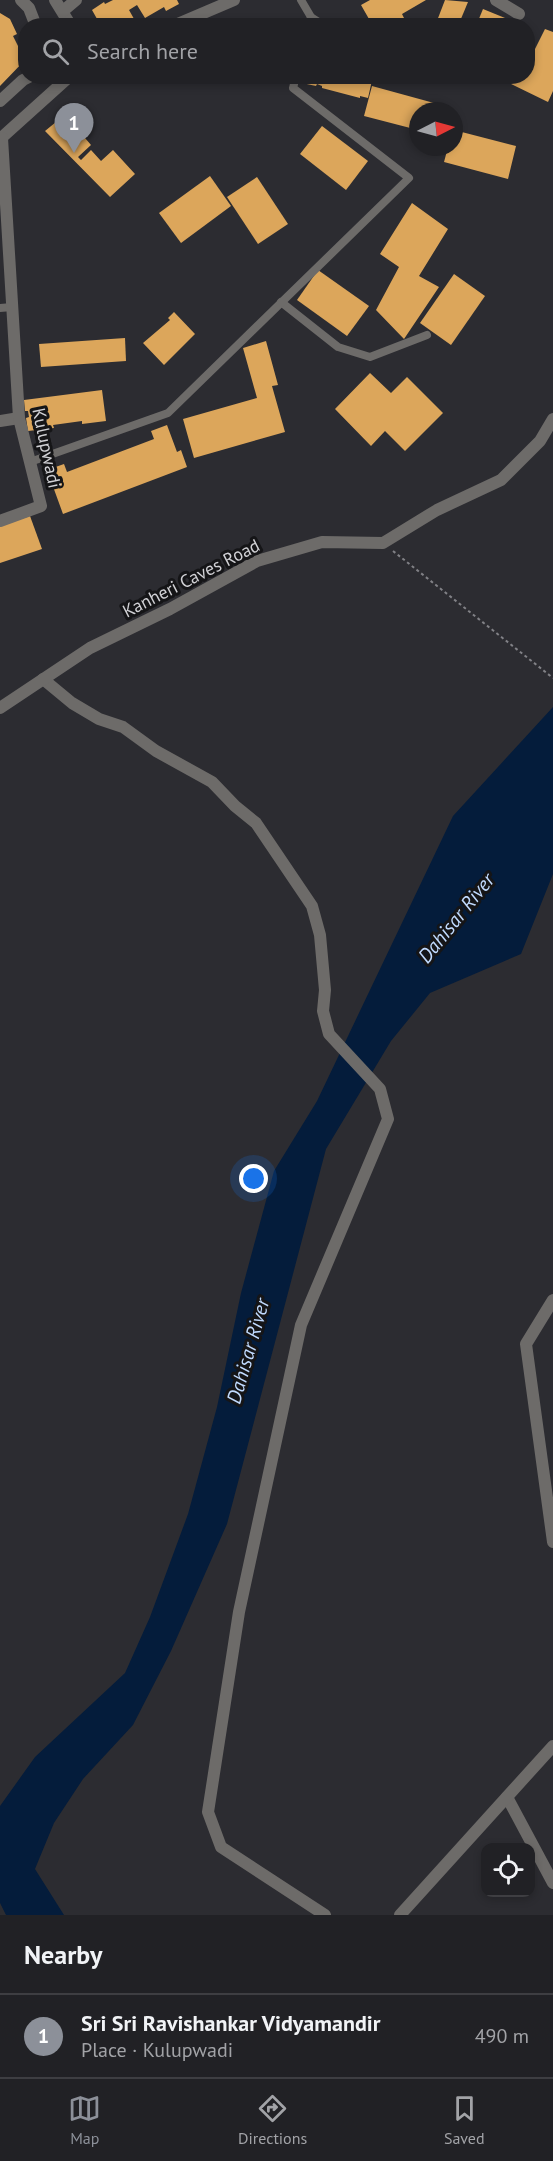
<!DOCTYPE html>
<meta charset="utf-8">
<style>
body{margin:0;font-family:"PT Sans",sans-serif;background:#29292d;color:#f1f3f6}
.controls{position:absolute;right:18px;bottom:18px;display:grid;overflow:hidden;border-radius:12px;box-shadow:0 3px 9px #0003}
.controls button{width:54px;height:54px;display:grid;place-items:center;padding:0;border:0;border-bottom:2px solid #3e3e42;background:#212125;color:#f1f3f6;font:30px sans-serif}
.compass{position:absolute;left:409px;top:102px;width:54px;height:54px;border-radius:50%;background:#212125;box-shadow:0 3px 9px #0003;rotate:84deg}
.you{position:absolute;left:254px;top:1179px;width:21px;height:21px;margin:-15px;border:4px solid #fff;border-radius:50%;background:#1a73e8;box-shadow:0 0 0 9px #1a73e833}
.badge{display:grid;place-items:center;width:39px;height:39px;border-radius:50%;background:#8c9099;color:#fff;font-size:20px;font-weight:700}
.pin{position:absolute;translate:-50% -50px;filter:drop-shadow(0 2px 3px #0008)}
.pin::after{content:'';position:absolute;top:32px;width:21px;height:18px;background:inherit;clip-path:polygon(0 0,100% 0,50% 100%)}
.list{margin:0;padding:0;list-style:none}
h2{display:flex;justify-content:space-between;align-items:center;height:78px;margin:0;padding:0 24px;font-size:26px}
h2 small{font-size:20px;font-weight:400;color:#a2a3a7}
.list li{display:grid;grid-template-columns:39px 1fr auto;gap:18px;align-items:center;box-sizing:border-box;height:84px;padding:0 24px;border-top:2px solid #3e3e42}
.list b{display:block;font-size:22px;white-space:nowrap}
.list p{margin:0;font-size:20px;white-space:nowrap;color:#a2a3a7}
.list em{font-size:20px;font-style:normal;color:#a2a3a7}
.icon{flex:none;width:33px;height:33px;fill:none;stroke:currentColor;stroke-width:2;stroke-linecap:round;stroke-linejoin:round}
.map{position:relative;flex:none;width:553px;height:1915px;overflow:hidden}
.search{position:absolute;background:#212125;box-shadow:0 3px 9px #0003;left:18px;right:18px;top:18px;height:66px;display:flex;align-items:center;gap:15px;box-sizing:border-box;padding:0 21px;border-radius:24px;color:#a2a3a7;font-size:22px}
.sheet{height:162px;background:#212125}
nav{display:flex;justify-content:space-around;align-items:center;box-sizing:border-box;height:84px;border-top:2px solid #3e3e42;background:#212125;font-size:16px;color:#a2a3a7}
nav a{display:grid;justify-items:center;gap:3px}
nav .on{color:#8c9099}
.map>svg:first-child{display:block}
.water{fill:#041c3b}
.building{fill:#dca65b}
.lines{fill:none;stroke-linecap:round;stroke-linejoin:round}
.path{stroke:#818186;stroke-width:2;stroke-dasharray:3 3;stroke-linecap:butt}
.service{stroke:#6d6b69;stroke-width:8}
.minor{stroke:#6d6b69;stroke-width:12}
.labels{text-anchor:middle;dominant-baseline:central;stroke-width:6;stroke-linejoin:round;paint-order:stroke}
.street-label{font-size:18px;fill:#d1d1d5;stroke:#151517}
.water-label{font-size:20px;font-style:italic;fill:#c0dafe;stroke:#151517}
</style>
<div class="map">
<svg width="553" height="1915" viewBox="0 0 553 1915">
<rect width="100%" height="100%" fill="#2c2c31"/>
<polygon class="water" points="553,707 553,874 521,954 430,993 391,1041 326,1149 227,1524 171,1651 133,1725 83,1779 54,1823 35,1869 64,1915 6,1915 0,1903 0,1806 35,1757 125,1673 150,1617 188,1514 217,1407 241,1293 274,1171 317,1101 453,816"/>
<g class="building">
<polygon points="113,0 177,0 179,4 166,11 164,7 145,18 137,5 129,10 138,26 101,26 92,10 104,2 105,4"/>
<polygon points="370,0 426,0 402,14 407,24 404,26 373,26 361,5"/>
<polygon points="445,0 468,2 458,26 435,26"/>
<polygon points="483,9 505,18 502,26 476,26"/>
<polygon points="0,13 10,19 17,34 13,36 21,52 26,50 26,59 0,86"/>
<polygon points="545,29 553,32 553,91 548,102 503,80 505,76 528,76 528,56 531,57"/>
<polygon points="304,76 373,76 368,98 360,96 360,98 322,88 322,86 317,84 316,86 302,83"/>
<polygon points="372,86 434,103 432,111 418,111 418,130 364,116"/>
<polygon points="78,104 86,115 74,125 91,145 78,157 81,160 91,150 101,161 113,150 135,174 110,197 45,131"/>
<polygon points="322,126 368,161 346,190 300,154"/>
<polygon points="454,130 516,146 508,179 444,162 448,147 454,147"/>
<polygon points="210,176 231,206 181,243 159,213"/>
<polygon points="257,177 288,224 258,244 227,197"/>
<polygon points="412,203 448,229 419,276 439,287 404,339 376,310 399,267 380,254"/>
<polygon points="318,270 369,306 347,336 297,300"/>
<polygon points="454,274 485,296 451,345 420,323"/>
<polygon points="174,312 195,334 164,365 143,343 170,320 168,318"/>
<polygon points="125,338 126,361 41,367 39,344"/>
<polygon points="266,341 278,385 272,386 285,432 194,458 183,419 257,398 243,348"/>
<polygon points="370,373 391,393 407,377 443,413 405,451 385,431 371,446 335,409"/>
<polygon points="102,390 106,421 82,424 82,421 53,425 54,428 28,431 26,418 29,417 28,411 25,411 24,400"/>
<polygon points="167,425 177,452 181,450 187,467 63,514 47,470 64,464 67,472 154,439 151,431"/>
<polygon points="30,516 42,549 0,563 0,526"/>
</g>
<g class="lines">
<polyline class="path" points="393,551 553,678"/>
<g class="service">
<polyline points="301,0 311,17 309,26"/>
<polyline points="311,17 325,26"/>
<polyline points="413,76 417,79"/>
<polyline points="281,302 338,347 370,357 427,335"/>
<polyline points="0,308 12,307"/>
<polyline points="30,462 168,413 409,178 293,88 296,76"/>
</g>
<g class="minor">
<polyline points="21,0 29,8 36,26"/>
<polyline points="55,0 71,26"/>
<polyline points="496,0 519,14"/>
<polyline points="63,11 76,0"/>
<polyline points="173,26 234,0"/>
<polyline points="0,101 23,80 31,76"/>
<polyline points="0,139 70,76"/>
<polyline points="0,421 19,418"/>
<polyline points="0,521 41,506 19,418 2,138"/>
<polyline points="43,679 72,703 99,719 123,727 156,751 212,782 235,806 256,823 312,906 320,935 325,990 323,1011 329,1034 380,1089 388,1119 301,1325 239,1612 208,1812 221,1847 325,1915"/>
<polyline points="0,708 90,648 170,609 257,561 322,542 383,543 437,510 501,480 540,441 553,419"/>
<polyline points="553,1300 526,1344 553,1542"/>
<polyline points="507,1797 553,1883"/>
<polyline points="400,1915 553,1746"/>
</g>
</g>
<g class="labels">
<g class="street-label">
<text transform="translate(47 448) rotate(78)">Kulupwadi</text>
<text transform="translate(191 578) rotate(-27)">Kanheri Caves Road</text>
</g>
<g class="water-label">
<text transform="translate(456 918) rotate(-51)">Dahisar River</text>
<text transform="translate(248 1351) rotate(-74)">Dahisar River</text>
</g>
</g>
</svg>
<div class="controls">
<button><svg class="icon" aria-label="locate" viewBox="0 0 24 24"><circle cx="12" cy="12" r="6"/><path d="M12 2v4M12 18v4M2 12h4M18 12h4"/></svg></button>
</div>
<svg class="compass" viewBox="-18 -18 36 36"><path d="M0-13l5 13h-10z" fill="#e53935"/><path d="M0 13l5-13h-10z" fill="#a2a3a7"/></svg>
<div class="you"></div>
<div class="pin badge" style="left:74px;top:153px">1</div>
<div class="search"><svg class="icon" aria-label="search" viewBox="0 0 24 24"><circle cx="10" cy="10" r="6"/><path d="M15 15l6 6"/></svg>Search here</div>
</div>
<section class="sheet">
<h2>Nearby<small></small></h2>
<ul class="list">
<li><span class="badge">1</span><div><b>Sri Sri Ravishankar Vidyamandir</b><p>Place · Kulupwadi</p></div><em>490 m</em></li>
</ul>
</section>
<nav>
<a class="on"><svg class="icon" aria-label="map" viewBox="0 0 24 24"><path d="M3 6l6-2 6 2 6-2v14l-6 2-6-2-6 2zM9 4v14M15 6v14"/></svg>Map</a>
<a><svg class="icon" aria-label="directions" viewBox="0 0 24 24"><path d="M12 3l9 9-9 9-9-9zM9 14v-3h6M13 9l2 2-2 2"/></svg>Directions</a>
<a><svg class="icon" aria-label="saved" viewBox="0 0 24 24"><path d="M7 4h10v16l-5-4-5 4z"/></svg>Saved</a>
</nav>
